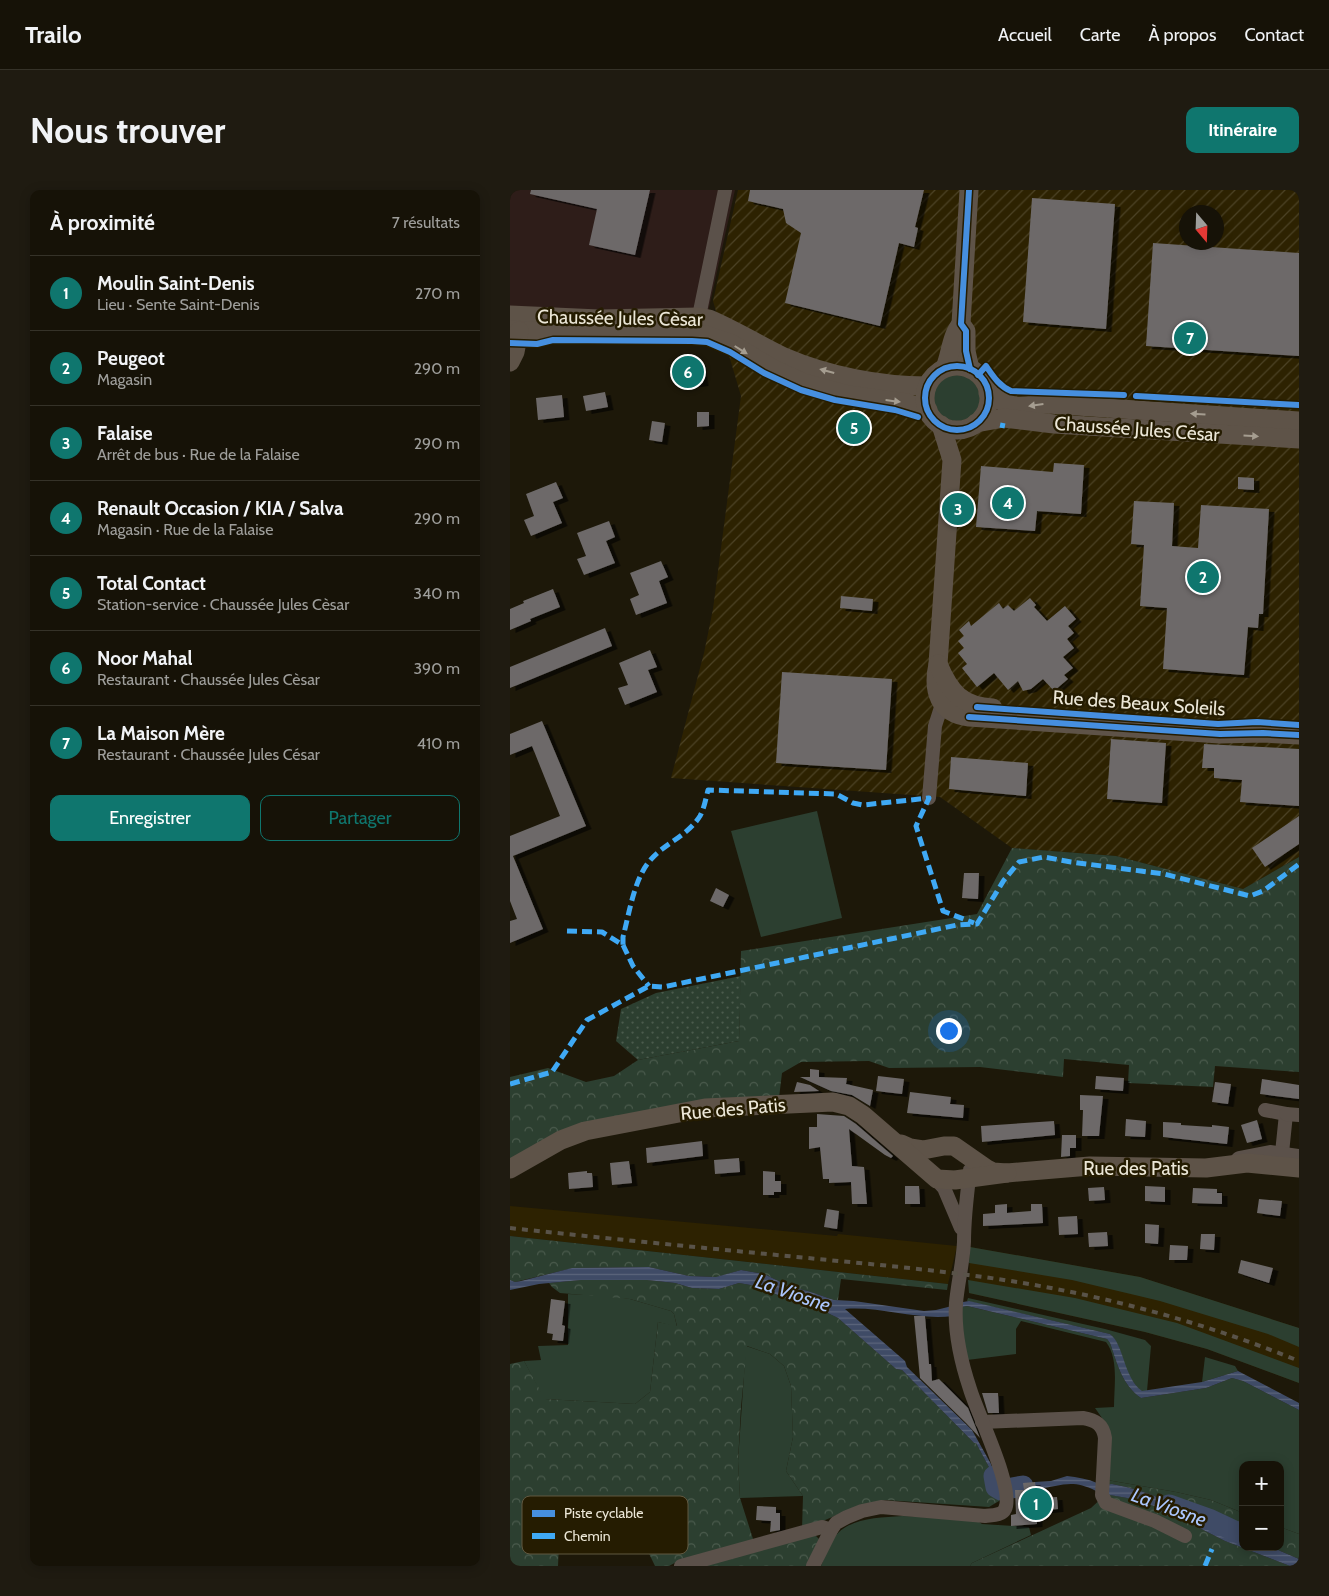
<!DOCTYPE html>
<html lang="fr">
<meta charset="utf-8">
<style>
body{margin:0;font-family:Cabin,sans-serif;background:#1f1b11;color:#f1f3f6}
.controls{position:absolute;right:15px;bottom:15px;display:grid;overflow:hidden;border-radius:10px;box-shadow:0 2px 12px #0003}
.controls button{width:45px;height:45px;display:grid;place-items:center;padding:0;border:0;border-bottom:1px solid #353228;background:#161207;color:#f1f3f6;font:25px sans-serif}
.compass{position:absolute;left:669px;top:15px;width:45px;height:45px;border-radius:50%;background:#161207;box-shadow:0 2px 12px #0003;rotate:161deg}
.you{position:absolute;left:438px;top:840px;width:18px;height:18px;margin:-12px;border:4px solid #fff;border-radius:50%;background:#1a73e8;box-shadow:0 0 0 8px #1a73e833}
.badge{display:grid;place-items:center;width:32px;height:32px;border-radius:50%;background:#0f766e;color:#fff;font-size:16px;font-weight:700}
.pin{position:absolute;translate:-50% -50%;border:2px solid #fff;box-shadow:0 1px 5px #0006}
.list{margin:0;padding:0;list-style:none}
h2{display:flex;justify-content:space-between;align-items:center;height:65px;margin:0;padding:0 20px;font-size:21px}
h2 small{font-size:16px;font-weight:400;color:#9e9e9b}
.list li{display:grid;grid-template-columns:32px 1fr auto;gap:15px;align-items:center;box-sizing:border-box;height:75px;padding:0 20px;border-top:1px solid #353228}
.list b{display:block;font-size:19px;white-space:nowrap}
.list p{margin:0;font-size:16px;white-space:nowrap;color:#9e9e9b}
.list em{font-size:16px;font-style:normal;color:#9e9e9b}
.actions{display:flex;gap:10px;padding:15px 20px}
.actions a{flex:1;padding:11px 0;border:1px solid #0f766e;border-radius:10px;text-align:center;font-size:18px;color:#0f766e}
.actions .main{background:#0f766e;color:#fff}
.map{position:relative;flex:none;width:789px;height:1376px;overflow:hidden;border-radius:10px}
header{display:flex;align-items:center;gap:30px;box-sizing:border-box;height:70px;padding:0 25px;background:#161207;border-bottom:1px solid #353228}
header strong{font-size:24px}
nav{display:flex;gap:28px;margin-inline-start:auto;font-size:18px}
.intro{display:flex;align-items:center;justify-content:space-between;box-sizing:border-box;height:120px;padding:0 30px}
h1{margin:0;font-size:35px}
.button{padding:12px 22px;border-radius:10px;background:#0f766e;color:#fff;font-size:18px;font-weight:700}
main{display:flex;gap:30px;padding:0 30px}
aside{flex:1;background:#161207;border-radius:10px;box-shadow:0 2px 12px #0003}
.map>svg:first-child{display:block}
.commercial{fill:#2e1d19}
.industrial{fill:url(#industrial-furrows);fill-rule:evenodd}
.built{fill:#2d2201}
.grass{fill:#2c3f30}
.forest{fill:url(#forest-crowns)}
.garden{fill:url(#garden-dots)}
.water{fill:url(#water-rules)}
.lines{fill:none;stroke-linecap:round;stroke-linejoin:round}
.stream{stroke:#3f4b66;stroke-width:4}
.river{stroke:#3f4b66;stroke-width:21}
.building{fill:#6d6969;filter:url(#shadow)}
.street{stroke:#5b514a;stroke-width:14}
.secondary{stroke:#5e5348;stroke-width:19}
.rail{stroke:#595349;stroke-width:4;stroke-dasharray:6 6;stroke-linecap:butt}
.quiet{stroke:#3fa9f5;stroke-width:5;stroke-dasharray:10 5;stroke-linecap:butt}
.cycleway-casing{stroke:#251c01;stroke-width:9}
.cycleway{stroke:#468fdf;stroke-width:6}
.oneway{fill:#a59d90}
.labels{text-anchor:middle;dominant-baseline:central;stroke-width:5;stroke-linejoin:round;paint-order:stroke}
.street-label{font-size:19px;fill:#ece7d7;stroke:#251c01}
.water-label{font-size:20px;font-style:italic;fill:#abc6fe;stroke:#251c01}
.key{fill:#251c01;stroke:#615941;stroke-width:1}
.key-label{font-size:14px;fill:#ece7d7}
</style>
<header>
<strong>Trailo</strong>
<nav><a>Accueil</a><a>Carte</a><a>À propos</a><a>Contact</a></nav>
</header>
<div class="intro"><h1>Nous trouver</h1><a class="button">Itinéraire</a></div>
<main>
<aside>
<h2>À proximité<small>7 résultats</small></h2>
<ul class="list">
<li><span class="badge">1</span><div><b>Moulin Saint-Denis</b><p>Lieu · Sente Saint-Denis</p></div><em>270 m</em></li>
<li><span class="badge">2</span><div><b>Peugeot</b><p>Magasin</p></div><em>290 m</em></li>
<li><span class="badge">3</span><div><b>Falaise</b><p>Arrêt de bus · Rue de la Falaise</p></div><em>290 m</em></li>
<li><span class="badge">4</span><div><b>Renault Occasion / KIA / Salva</b><p>Magasin · Rue de la Falaise</p></div><em>290 m</em></li>
<li><span class="badge">5</span><div><b>Total Contact</b><p>Station-service · Chaussée Jules Cèsar</p></div><em>340 m</em></li>
<li><span class="badge">6</span><div><b>Noor Mahal</b><p>Restaurant · Chaussée Jules Cèsar</p></div><em>390 m</em></li>
<li><span class="badge">7</span><div><b>La Maison Mère</b><p>Restaurant · Chaussée Jules César</p></div><em>410 m</em></li>
</ul>
<div class="actions"><a class="main">Enregistrer</a><a>Partager</a></div>
</aside>
<div class="map">
<svg width="789" height="1376" viewBox="0 0 789 1376">
<defs>
<pattern id="industrial-furrows" width="10" height="10" patternUnits="userSpaceOnUse" patternTransform="scale(1.25)"><rect width="10" height="10" fill="#2d2201"/><path d="M-1 1l2-2M0 10L10 0M9 11l2-2" fill="none" stroke="#4c4225"/></pattern>
<pattern id="forest-crowns" width="20" height="18" patternUnits="userSpaceOnUse" patternTransform="scale(1.25)"><rect width="20" height="18" fill="#2c3f30"/><path d="M2 6a3 3 0 1 1 6 0M12 15a3 3 0 1 1 6 0" fill="none" stroke="#4b5b4d"/></pattern>
<pattern id="garden-dots" width="8" height="8" patternUnits="userSpaceOnUse" patternTransform="scale(1.25)"><rect width="8" height="8" fill="#2c3f30"/><path d="M2 2h.1M6 6h.1" fill="none" stroke="#4b5b4d" stroke-width="1.8" stroke-linecap="round"/></pattern>
<pattern id="water-rules" width="6" height="5" patternUnits="userSpaceOnUse" patternTransform="scale(1.25)"><rect width="6" height="5" fill="#3f4b66"/><path d="M0 2.5h6" fill="none" stroke="#5b657b"/></pattern>
<filter id="shadow"><feDropShadow dx="5.5" dy="3" stdDeviation="0" flood-color="#0009"/></filter>
</defs>
<rect width="100%" height="100%" fill="#1d1809"/>
<polygon class="commercial" points="0,0 225,0 197,127 0,116"/>
<path class="industrial" d="M 228,0 L 789,0 L 789,667 L 733,699 L 606,666 L 502,658 L 430,607 L 161,588 L 194,463 L 203,419 L 231,206 L 203,111 ZM 676,22 L 706,22 L 706,52 L 676,52 Z"/>
<g class="built">
<polygon points="0,1016 327,1046 328,1044 447,1056 438,1094 0,1046"/>
<polygon points="460,1057 630,1087 789,1138 789,1193 697,1159 635,1142 459,1103"/>
</g>
<g class="grass">
<circle cx="447" cy="208" r="23"/>
<polygon points="307,621 332,728 251,747 221,641"/>
<polygon points="460,1057 630,1087 789,1138 789,1157 758,1144 650,1111 562,1090 459,1073"/>
<polygon points="458,1090 565,1108 667,1133 789,1178 789,1193 697,1159 635,1142 459,1103"/>
<polygon points="58,1104 100,1106 120,1109 161,1121 164,1124 167,1137 148,1132 140,1202 125,1214 34,1209 14,1171 31,1170 28,1156 58,1155"/>
<path d="M 458,1108 L 595,1139 L 635,1150 L 641,1156 L 637,1201 L 630,1201 C 626,1195 621,1190 618,1184 C 612,1171 611,1154 600,1144 L 457,1111 Z"/>
<path d="M 457,1116 L 597,1149 L 600,1153 C 607,1173 612,1195 631,1208 L 696,1198 L 722,1188 L 733,1191 L 789,1220 L 789,1344 L 770,1337 L 770,1275 L 733,1275 L 733,1323 L 701,1310 L 666,1302 L 597,1290 L 599,1238 L 585,1218 L 604,1217 C 604,1196 609,1169 596,1152 L 511,1131 L 506,1139 L 506,1164 L 457,1170 L 452,1143 L 452,1117 Z"/>
<polygon points="236,1156 260,1164 274,1176 281,1196 283,1247 276,1281 293,1306 230,1308 228,1271"/>
<polygon points="695,1167 725,1176 728,1181 692,1192"/>
<path d="M 392,1326 L 463,1328 L 472,1334 L 519,1337 L 521,1345 L 462,1373 L 460,1376 L 311,1376 C 315,1368 317,1357 322,1350 C 338,1327 367,1328 392,1326 Z"/>
</g>
<g class="forest">
<polygon points="502,658 606,666 733,699 789,667 789,882 705,876 703,897 618,893 619,875 554,869 553,887 470,877 379,878 359,871 291,872 272,883 269,908 195,910 0,972 0,887 38,878 76,892 104,886 128,870 229,851 231,761 467,724"/>
<polygon points="0,1046 438,1094 437,1100 331,1089 328,1110 324,1110 298,1101 281,1097 254,1084 231,1080 207,1087 179,1086 139,1077 63,1078 5,1092 0,1090"/>
<polygon points="71,1090 137,1090 165,1093 182,1098 209,1099 229,1093 252,1097 271,1107 299,1114 328,1128 386,1179 392,1180 464,1253 466,1253 481,1281 483,1296 493,1302 489,1311 479,1317 375,1310 350,1315 292,1340 293,1306 276,1281 283,1247 281,1196 274,1176 260,1164 237,1156 231,1217 228,1271 230,1308 244,1352 170,1370 159,1376 145,1376 118,1320 56,1326 49,1355 48,1376 0,1376 0,1174 14,1171 35,1209 125,1214 140,1202 148,1132 167,1136 164,1124 161,1121 120,1109 50,1103 42,1097 39,1093"/>
<path d="M 597,1290 L 666,1302 L 701,1310 L 733,1323 L 733,1346 C 689,1328 649,1302 602,1294 L 595,1304 L 623,1309 L 650,1318 L 715,1351 L 780,1376 L 460,1376 L 462,1373 L 581,1318 L 594,1306 Z"/>
<polygon points="770,1337 789,1344 789,1369 761,1357 770,1357"/>
<polygon points="305,1345 309,1349 309,1353 300,1376 181,1376"/>
</g>
<polygon class="garden" points="231,786 229,851 128,870 106,851 111,819 146,803"/>
<g class="water">
<path d="M 139,1077 L 179,1086 L 206,1087 L 231,1080 L 254,1084 L 281,1097 L 298,1101 L 324,1110 L 344,1111 L 414,1121 L 426,1120 L 442,1116 L 443,1126 C 408,1131 371,1116 335,1119 L 395,1171 L 397,1177 L 462,1240 L 481,1274 L 490,1302 L 483,1296 L 481,1281 L 466,1253 L 464,1253 L 392,1180 L 386,1179 L 328,1128 L 299,1114 L 271,1107 L 252,1097 L 229,1093 L 209,1099 L 182,1098 L 165,1093 L 137,1090 L 71,1090 L 29,1094 L 0,1100 L 0,1090 L 5,1092 L 11,1091 L 62,1078 Z"/>
<path d="M 459,1111 L 600,1144 C 614,1154 613,1187 632,1201 L 692,1192 L 728,1181 L 789,1213 L 789,1220 L 733,1191 L 722,1188 L 696,1198 L 631,1208 C 612,1195 607,1173 600,1153 L 597,1149 L 470,1119 L 457,1116 L 452,1117 L 453,1112 Z"/>
<path d="M 557,1286 C 567,1287 578,1289 587,1293 L 586,1301 C 560,1288 552,1297 525,1299 L 525,1292 L 541,1291 Z"/>
<path d="M 602,1294 C 649,1302 689,1328 733,1346 L 733,1357 L 761,1357 L 789,1369 L 789,1376 L 780,1376 L 715,1351 L 650,1318 L 623,1309 L 594,1304 L 596,1295 Z"/>
</g>
<g class="lines">
<polyline class="stream" points="500,1298 502,1296 513,1294"/>
<g class="river">
<polyline points="484,1286 486,1297 491,1300 513,1296"/>
<polyline points="659,1315 701,1330 733,1345"/>
</g>
</g>
<g class="building">
<polygon points="21,0 140,0 125,65 79,55 87,19 20,4"/>
<polygon points="240,0 414,0 405,37 408,38 404,57 389,53 370,136 275,113 291,43 276,33 273,19 238,11"/>
<polygon points="522,8 605,14 596,139 513,132"/>
<polygon points="643,53 789,63 789,166 636,156"/>
<polygon points="183,168 183,173 190,172 193,193 171,196 170,187 166,188 164,171"/>
<polygon points="95,202 98,217 76,221 73,206"/>
<polygon points="52,205 54,227 28,230 26,208"/>
<polygon points="187,222 199,222 199,236 187,237"/>
<polygon points="340,225 352,227 348,252 336,250"/>
<polygon points="142,231 155,233 152,252 139,250"/>
<polygon points="544,273 574,275 571,324 527,321 525,341 466,337 471,276 543,282"/>
<polygon points="728,287 744,288 744,300 728,299"/>
<polygon points="46,292 53,308 43,312 52,333 21,346 14,330 24,326 16,304"/>
<polygon points="624,311 664,313 662,356 688,358 691,315 759,319 753,424 749,424 748,438 738,437 734,485 653,479 657,418 630,416 634,355 621,354"/>
<polygon points="99,331 105,347 96,351 105,373 74,385 67,369 76,366 67,343"/>
<polygon points="151,371 158,387 149,391 157,413 126,425 120,409 129,405 120,383"/>
<polygon points="43,399 50,417 20,429 21,431 0,440 0,419 14,413 13,411"/>
<polygon points="331,406 363,409 362,421 330,418"/>
<polygon points="520,408 526,415 524,417 537,431 555,416 566,429 558,436 564,443 557,449 564,458 553,467 563,478 554,485 558,489 544,501 533,489 521,499 513,501 508,491 498,500 484,483 467,497 452,478 457,474 448,463 454,458 448,451 454,446 449,440 459,431 461,436 489,413 493,419 498,415 504,421"/>
<polygon points="95,438 102,456 0,498 0,477"/>
<polygon points="140,460 147,477 138,480 147,502 115,515 108,498 118,495 109,473"/>
<polygon points="272,482 382,489 376,580 266,573"/>
<polygon points="32,531 76,636 3,666 33,739 0,753 0,731 7,729 0,711 0,646 50,626 22,556 0,565 0,544"/>
<polygon points="601,549 656,553 652,613 597,609"/>
<polygon points="694,554 789,559 789,616 730,612 732,590 704,588 704,578 692,578"/>
<polygon points="441,567 518,573 516,606 439,599"/>
<polygon points="789,626 789,654 755,677 742,658"/>
<polygon points="454,683 469,683 468,709 452,708"/>
<polygon points="206,698 219,705 213,717 200,711"/>
<polygon points="300,879 309,880 309,887 337,888 336,894 363,900 360,916 342,905 321,901 290,887 300,887"/>
<polygon points="368,886 394,889 392,904 366,901"/>
<polygon points="586,886 614,888 613,901 585,899"/>
<polygon points="752,889 789,895 789,909 750,904"/>
<polygon points="287,892 300,895 309,901 284,902"/>
<polygon points="705,892 721,894 718,914 702,912"/>
<polygon points="400,902 441,907 440,914 454,915 453,928 397,923"/>
<polygon points="570,905 593,906 589,946 572,946 573,920 570,920"/>
<polygon points="307,924 334,926 346,934 383,966 381,968 375,965 339,939 342,976 354,977 357,1014 342,1014 341,992 319,993 319,989 313,989 310,957 299,959 299,937 307,937"/>
<polygon points="616,929 636,931 635,947 615,946"/>
<polygon points="747,930 752,949 737,953 731,935"/>
<polygon points="544,931 545,945 472,952 471,936"/>
<polygon points="653,932 671,933 671,935 702,937 702,935 719,937 717,954 653,947"/>
<polygon points="552,945 566,945 566,958 560,958 560,966 551,967"/>
<polygon points="192,951 193,966 137,973 136,958"/>
<polygon points="229,968 230,982 205,984 204,970"/>
<polygon points="119,971 122,993 102,995 100,973"/>
<polygon points="77,981 77,983 82,983 83,997 59,999 58,983"/>
<polygon points="253,981 265,982 265,991 271,991 271,1002 264,1002 264,1005 253,1005"/>
<polygon points="395,996 409,996 410,1014 395,1014"/>
<polygon points="635,996 655,997 655,1012 635,1011"/>
<polygon points="594,997 595,1010 579,1011 578,998"/>
<polygon points="683,998 707,999 707,1003 712,1003 712,1014 682,1013"/>
<polygon points="749,1009 772,1011 770,1026 747,1023"/>
<polygon points="497,1014 497,1023 521,1021 521,1014 532,1014 533,1033 473,1036 473,1024 485,1023 485,1015"/>
<polygon points="317,1019 329,1021 327,1039 314,1037"/>
<polygon points="567,1026 568,1044 549,1045 548,1027"/>
<polygon points="635,1034 649,1035 648,1054 635,1053"/>
<polygon points="597,1042 598,1056 579,1057 578,1043"/>
<polygon points="691,1044 705,1044 704,1060 690,1059"/>
<polygon points="660,1055 678,1056 677,1070 659,1070"/>
<polygon points="731,1070 763,1078 759,1093 728,1083"/>
<polygon points="41,1109 55,1111 52,1135 55,1136 53,1151 42,1150 43,1144 37,1143"/>
<polygon points="404,1126 415,1126 419,1174 421,1174 422,1191 429,1189 458,1218 470,1248 456,1233 410,1188"/>
<polygon points="472,1203 488,1203 489,1223 478,1223"/>
<polygon points="525,1292 527,1308 547,1307 548,1319 527,1321 527,1334 501,1336 501,1325 506,1324 505,1300 514,1300 513,1293"/>
<polygon points="247,1316 266,1317 266,1323 270,1323 270,1340 260,1342 261,1331 246,1330"/>
</g>
<g class="lines">
<g class="street">
<polyline points="187,136 215,0"/>
<polyline points="419,608 425,536 432,514 439,509"/>
<polyline points="755,920 776,924 772,963"/>
<polyline points="776,924 789,925"/>
<polyline points="727,970 729,968 760,962 789,966"/>
<polyline points="423,986 434,998 451,1038"/>
<path d="M 472,1232 L 573,1228 C 585,1230 593,1234 595,1248 L 592,1305 L 596,1313 L 645,1331 L 675,1346"/>
<polyline points="171,1376 312,1337 321,1340"/>
<path d="M 303,1376 L 321,1340 L 326,1333 L 337,1327 L 352,1321 L 371,1317 L 475,1326 C 481,1325 492,1326 495,1319 C 505,1299 467,1223 460,1199 C 451,1172 444,1141 446,1113 C 448,1092 453,1072 454,1052 C 454,1027 457,1004 460,980"/>
</g>
<g class="secondary">
<polyline points="459,0 451,134 456,141 456,161 460,179"/>
<path d="M 0,125 L 89,129 L 188,127 L 199,129 C 225,140 249,155 274,167 C 318,186 370,196 417,196"/>
<polyline points="0,140 68,143 196,145 220,153 263,179 294,193 338,205 397,213 418,220"/>
<polyline points="0,172 5,162 9,141"/>
<circle cx="447" cy="208" r="32"/>
<path d="M 435,178 C 441,163 441,146 451,134"/>
<path d="M 478,203 C 507,222 507,216 538,214 L 789,231"/>
<polyline points="466,233 494,228 544,234 789,249"/>
<path d="M 431,235 L 442,270 L 428,474 C 422,501 429,523 459,527 L 710,544 L 753,543 L 789,545"/>
<path d="M 428,474 C 440,503 452,516 483,518"/>
<polyline points="391,954 400,958 413,960 434,956 444,956 477,979 483,982 497,983 580,976 696,978 737,973 789,978"/>
<polyline points="0,979 51,950 75,941 195,918 323,912 339,916 353,925 427,989 445,990 497,983"/>
</g>
<path class="rail" d="M 0,1038 C 92,1048 185,1057 277,1066 C 337,1072 398,1077 458,1085 C 571,1099 683,1128 789,1171"/>
<g class="quiet">
<polyline points="492,238 493,233"/>
<path d="M 57,741 L 92,742 L 113,755 L 113,747 C 119,724 124,691 138,673 C 152,654 177,647 190,626 C 194,619 196,608 198,600 L 326,604 L 343,613 L 353,615 L 419,608 L 406,636 L 433,721 L 464,733"/>
<polyline points="113,755 123,776 139,796"/>
<polyline points="0,894 42,882 77,830 139,796 153,797 447,735 467,734 494,690 509,672 534,667 561,672 654,684 740,706 753,701 789,674"/>
<polyline points="695,1376 702,1359"/>
</g>
<defs>
<g id="cycleway">
<polyline points="459,0 451,134 456,141 456,161 460,179"/>
<polyline points="0,153 27,154 43,150 182,151 197,152 220,162 254,183 291,200 325,210 385,220 408,227"/>
<circle cx="447" cy="208" r="32"/>
<path d="M 468,185 L 476,176 C 483,186 489,196 501,201 L 614,205"/>
<polyline points="626,206 789,215"/>
<polyline points="467,517 708,534 747,532 789,535"/>
<polyline points="459,527 710,544 753,543 789,545"/>
</g>
</defs>
<use href="#cycleway" class="cycleway-casing"/>
<use href="#cycleway" class="cycleway"/>
</g>
<defs><path id="oneway-solid" d="M-6-.8H1V-3.2L6.5 0L1 3.2V.8H-6Z" transform="scale(1.25)"/></defs>
<g class="oneway">
<use href="#oneway-solid" transform="translate(231 160) rotate(32)"/>
<use href="#oneway-solid" transform="translate(317 181) rotate(-165)"/>
<use href="#oneway-solid" transform="translate(383 211) rotate(7)"/>
<use href="#oneway-solid" transform="translate(526 215) rotate(172)"/>
<use href="#oneway-solid" transform="translate(688 224) rotate(-176)"/>
<use href="#oneway-solid" transform="translate(741 246) rotate(4)"/>
</g>
<g class="labels">
<g class="street-label">
<text transform="translate(110 128) rotate(1)">Chaussée Jules Cèsar</text>
<text transform="translate(627 239) rotate(4)">Chaussée Jules César</text>
<text transform="translate(629 513) rotate(4)">Rue des Beaux Soleils</text>
<text transform="translate(223 919) rotate(-5)">Rue des Patis</text>
<text x="626" y="978">Rue des Patis</text>
</g>
<g class="water-label">
<text transform="translate(283 1103) rotate(19)">La Viosne</text>
<text transform="translate(659 1317) rotate(20)">La Viosne</text>
</g>
</g>
<rect x="12" y="1306" width="166" height="58" rx="8" class="key"/>
<rect x="22" y="1320" width="23" height="7" fill="#468fdf"/>
<rect x="22" y="1343" width="23" height="6" fill="#3fa9f5"/>
<g class="key-label">
<text x="54" y="1328">Piste cyclable</text>
<text x="54" y="1351">Chemin</text>
</g>
</svg>
<div class="controls">
<button>+</button>
<button>−</button>
</div>
<svg class="compass" viewBox="-18 -18 36 36"><path d="M0-13l5 13h-10z" fill="#e53935"/><path d="M0 13l5-13h-10z" fill="#9e9e9b"/></svg>
<div class="you"></div>
<div class="pin badge" style="left:526px;top:1314px">1</div>
<div class="pin badge" style="left:693px;top:387px">2</div>
<div class="pin badge" style="left:448px;top:319px">3</div>
<div class="pin badge" style="left:498px;top:313px">4</div>
<div class="pin badge" style="left:344px;top:238px">5</div>
<div class="pin badge" style="left:178px;top:182px">6</div>
<div class="pin badge" style="left:680px;top:148px">7</div>
</div>
</main>
